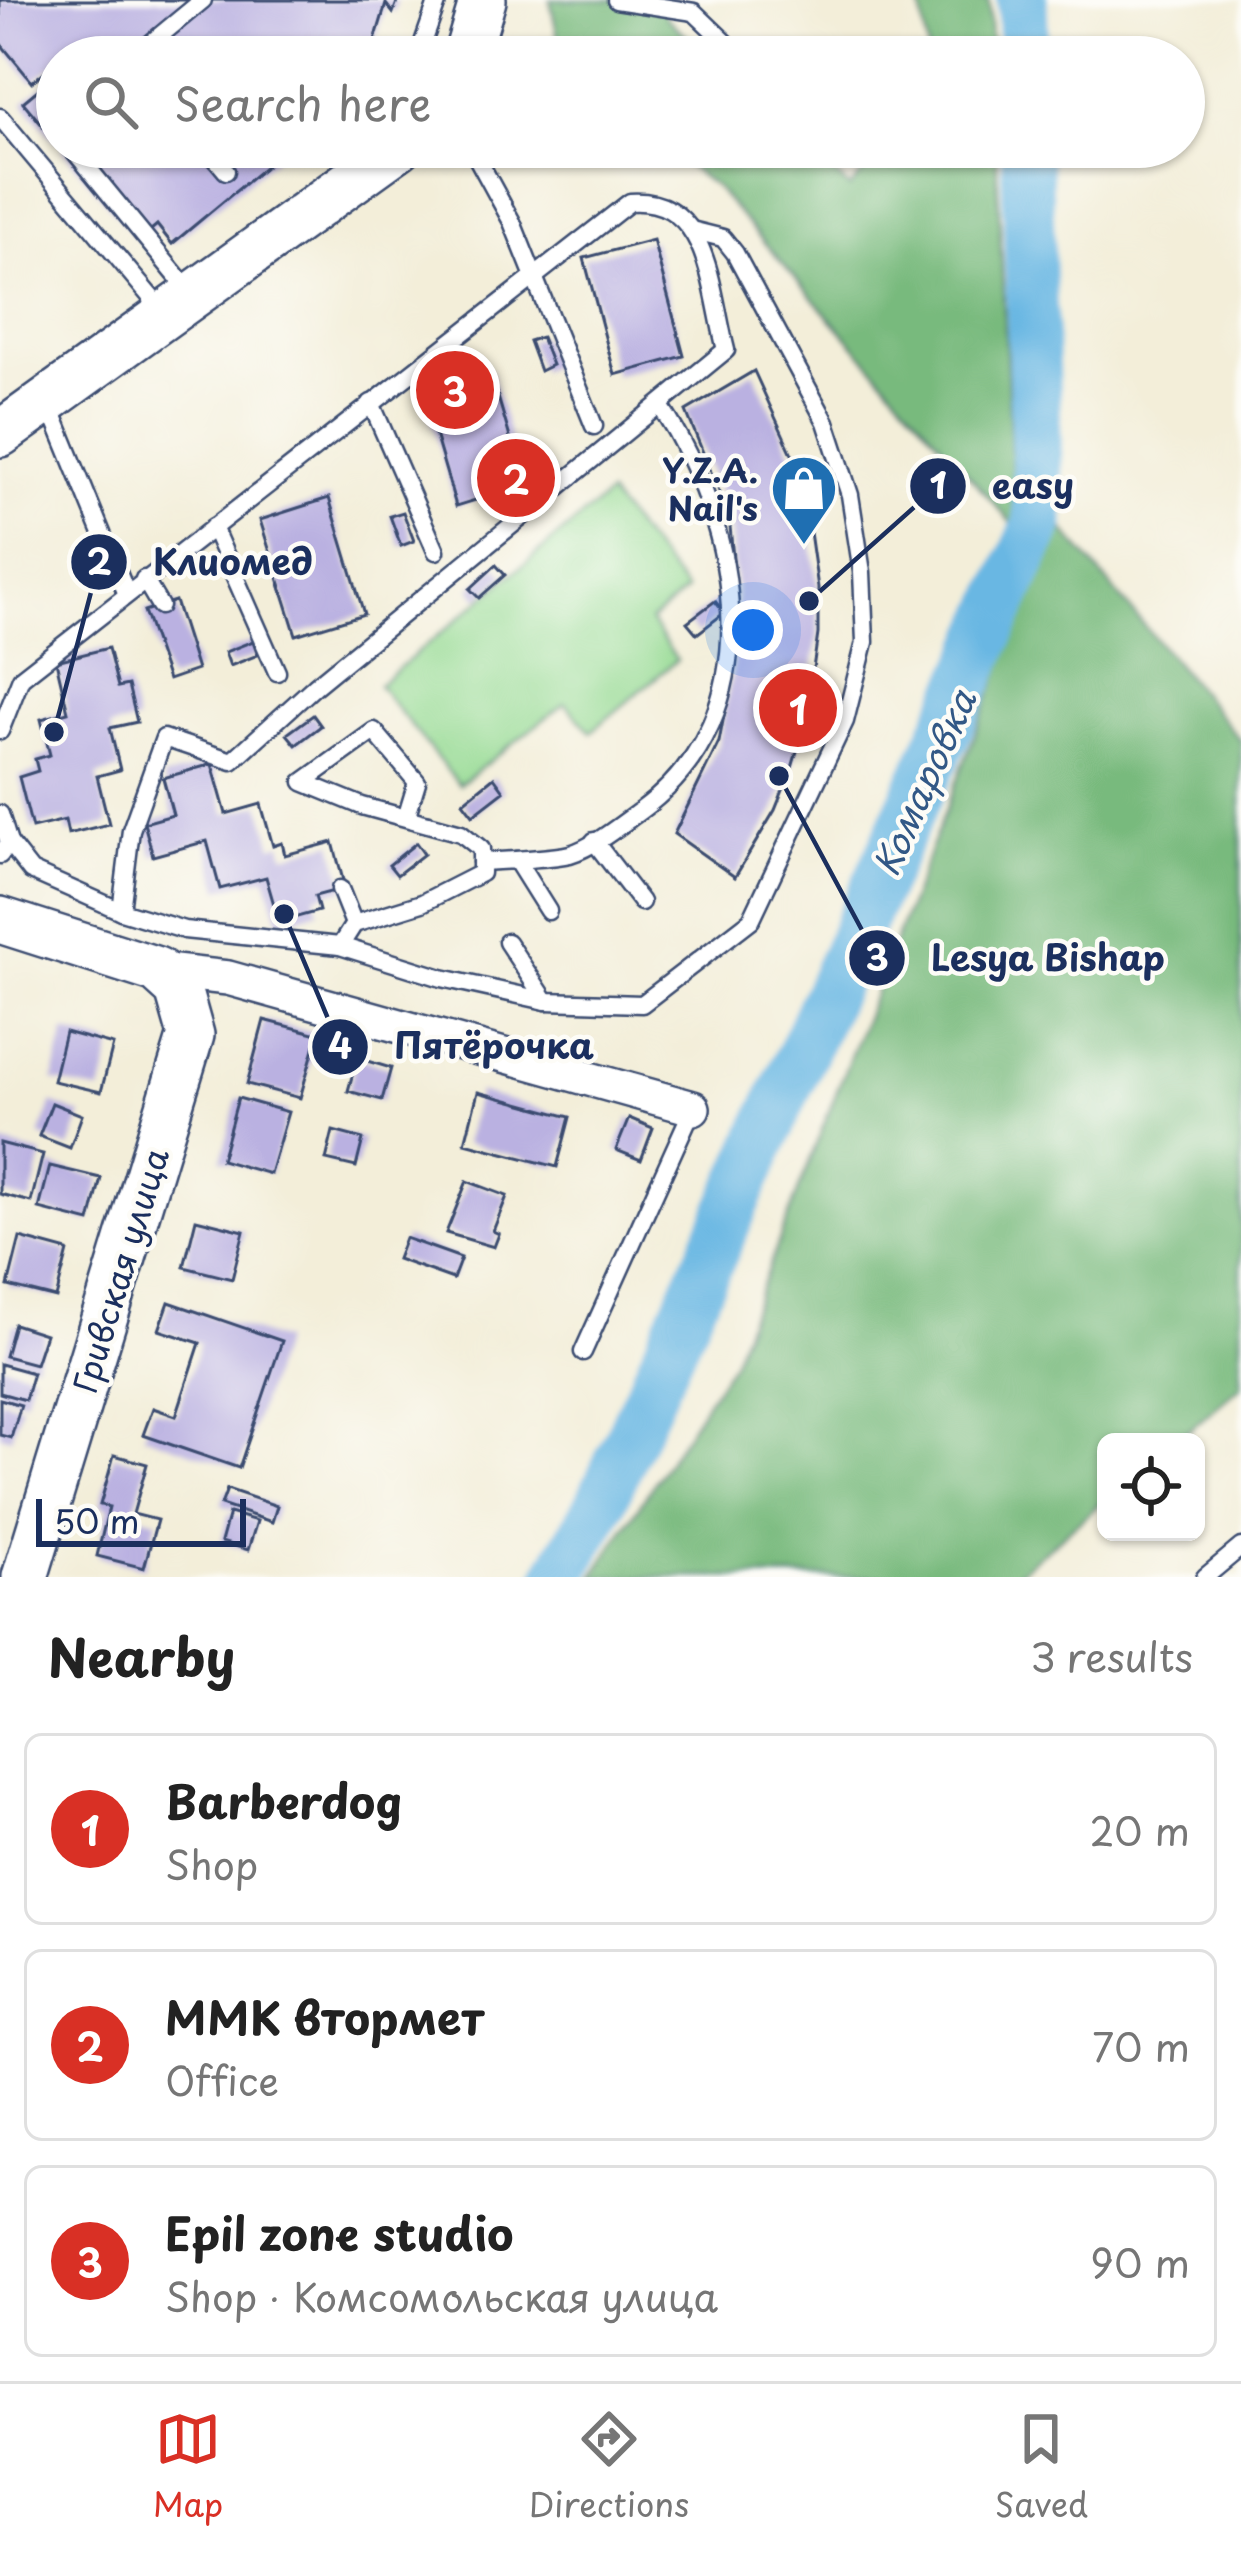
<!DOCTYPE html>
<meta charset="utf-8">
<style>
body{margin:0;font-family:"Playpen Sans",sans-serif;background:#f2f2f2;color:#222}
.controls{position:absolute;right:36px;bottom:36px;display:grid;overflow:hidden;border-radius:18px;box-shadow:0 3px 9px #0004}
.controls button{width:108px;height:108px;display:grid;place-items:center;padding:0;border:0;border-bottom:3px solid #e0e0e0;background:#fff;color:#222;font:60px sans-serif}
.scale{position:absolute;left:36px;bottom:30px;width:210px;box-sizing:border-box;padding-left:12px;border:6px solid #1b2f5e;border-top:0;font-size:33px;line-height:42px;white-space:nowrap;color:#1b2f5e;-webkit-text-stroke:9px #fdfcf7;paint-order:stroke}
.you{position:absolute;left:753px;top:630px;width:42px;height:42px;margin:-30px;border:9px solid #fff;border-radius:50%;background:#1a73e8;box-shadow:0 0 0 18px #1a73e833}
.badge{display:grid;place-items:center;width:78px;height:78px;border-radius:50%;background:#d93025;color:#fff;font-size:39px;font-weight:700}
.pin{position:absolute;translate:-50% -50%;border:6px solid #fff;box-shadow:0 3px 12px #0006}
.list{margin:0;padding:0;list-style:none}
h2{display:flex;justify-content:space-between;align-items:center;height:156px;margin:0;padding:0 48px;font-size:51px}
h2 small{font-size:39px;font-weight:400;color:#767676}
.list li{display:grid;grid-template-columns:78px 1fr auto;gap:36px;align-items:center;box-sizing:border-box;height:192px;margin:0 24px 24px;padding:0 24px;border:3px solid #e0e0e0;border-radius:18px}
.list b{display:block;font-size:45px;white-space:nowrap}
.list p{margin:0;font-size:39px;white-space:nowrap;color:#767676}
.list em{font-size:39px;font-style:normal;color:#767676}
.icon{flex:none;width:66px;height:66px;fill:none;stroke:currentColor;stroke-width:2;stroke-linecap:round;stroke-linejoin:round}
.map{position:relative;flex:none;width:1241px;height:1577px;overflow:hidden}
.search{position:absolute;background:#fff;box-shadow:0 3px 9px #0004;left:36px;right:36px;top:36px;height:132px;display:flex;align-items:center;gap:30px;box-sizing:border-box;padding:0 42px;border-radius:66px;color:#767676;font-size:45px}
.sheet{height:804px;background:#fff}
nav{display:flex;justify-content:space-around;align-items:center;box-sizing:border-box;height:168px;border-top:3px solid #e0e0e0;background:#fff;font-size:33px;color:#767676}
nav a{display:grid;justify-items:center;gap:6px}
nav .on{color:#d93025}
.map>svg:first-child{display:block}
.green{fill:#95da93;stroke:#588478;stroke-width:3}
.forest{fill:#78ba7d;stroke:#4a746e;stroke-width:3}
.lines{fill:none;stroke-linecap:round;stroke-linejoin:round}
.river{stroke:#69b7e3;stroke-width:51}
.building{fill:#bab1e1}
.lane-casing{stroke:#3b4c70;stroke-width:21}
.street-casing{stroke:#3b4c70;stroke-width:38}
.secondary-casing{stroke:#3b4c70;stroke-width:50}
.lane{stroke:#fff;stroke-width:16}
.street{stroke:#fff;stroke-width:33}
.secondary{stroke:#fff;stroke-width:45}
.labels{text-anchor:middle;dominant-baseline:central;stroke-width:9;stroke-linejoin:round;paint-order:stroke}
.poi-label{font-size:33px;font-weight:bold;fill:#1b2f5e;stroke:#fdfcf7;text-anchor:end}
.street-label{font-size:33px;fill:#1b2f5e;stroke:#fdfcf7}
.water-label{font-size:36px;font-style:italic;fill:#325886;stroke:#fdfcf7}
.leader{fill:none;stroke:#1b2f5e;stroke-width:4.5}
.callout-dot{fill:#1b2f5e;stroke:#fdfcf7;stroke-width:4.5}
.mark-label{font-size:36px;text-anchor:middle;font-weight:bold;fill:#fff}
.callout-label{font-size:36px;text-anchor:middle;font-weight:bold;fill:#1b2f5e;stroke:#fdfcf7;stroke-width:9;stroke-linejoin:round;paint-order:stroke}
</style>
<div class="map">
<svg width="1241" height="1577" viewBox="0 0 1241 1577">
<rect width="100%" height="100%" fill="#fdfcf7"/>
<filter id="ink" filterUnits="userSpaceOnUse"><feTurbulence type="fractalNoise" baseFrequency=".00833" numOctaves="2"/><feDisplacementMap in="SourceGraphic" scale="24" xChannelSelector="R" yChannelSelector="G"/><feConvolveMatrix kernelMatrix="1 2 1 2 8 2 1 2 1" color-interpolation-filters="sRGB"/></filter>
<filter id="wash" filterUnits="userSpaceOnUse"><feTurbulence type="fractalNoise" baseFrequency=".004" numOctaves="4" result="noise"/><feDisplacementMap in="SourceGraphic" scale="48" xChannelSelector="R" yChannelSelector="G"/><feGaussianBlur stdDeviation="2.7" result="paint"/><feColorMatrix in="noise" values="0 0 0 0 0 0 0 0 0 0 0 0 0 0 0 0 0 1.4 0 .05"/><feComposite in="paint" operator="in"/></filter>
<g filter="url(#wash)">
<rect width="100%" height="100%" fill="#f3eed9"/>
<polygon class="green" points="608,495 686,591 650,621 677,660 591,732 565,703 459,785 378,685"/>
<g class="forest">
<polygon points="550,0 668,0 665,16 709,57 562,57"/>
<polygon points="920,0 989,0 992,57 929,57"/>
<polygon points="662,147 806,147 850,188 885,147 996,147 1015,527 715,187"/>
<polygon points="1057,522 1241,741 1241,1386 1175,1442 1106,1442 1106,1499 1013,1577 593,1577 732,1362"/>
</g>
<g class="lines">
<g class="river">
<polyline points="1022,0 1024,57"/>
<polyline points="559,1577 598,1509 1039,523 1026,147"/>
</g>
</g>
<g id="blocks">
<g class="building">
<polygon points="0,0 398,0 393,13 386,4 370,57 57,57 57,69 53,65 32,82 0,43"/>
<polygon points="57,74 57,143 23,102"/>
<polygon points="60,147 289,147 172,244 157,225 138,241"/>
<polygon points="653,240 684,356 615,375 584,258"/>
<polygon points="541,337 552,365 540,371 529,341"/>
<polygon points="490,370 524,485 456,506 422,390"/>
<polygon points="754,371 792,454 805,497 818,588 818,634 805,724 792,768 775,810 735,877 674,834 719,742 740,630 729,516 686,411"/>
<polygon points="329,498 364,614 296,635 260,520"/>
<polygon points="403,512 414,541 401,546 390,516"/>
<polygon points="496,565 505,575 479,598 470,589"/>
<polygon points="175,601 197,670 168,680 144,611"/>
<polygon points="715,601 724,613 697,634 687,622"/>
<polygon points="253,641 258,655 230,666 225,652"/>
<polygon points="108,648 118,687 128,685 137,722 110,728 120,770 97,776 109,824 68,834 65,820 32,828 19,777 38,771 35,759 50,755 41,719 68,712 56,661"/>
<polygon points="313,715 321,726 296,745 287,734"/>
<polygon points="212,764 226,814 261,804 273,846 282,843 285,855 333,842 345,888 315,896 319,911 279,922 266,877 220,889 207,841 153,856 144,823 173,815 163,778"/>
<polygon points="494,777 504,791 473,815 463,802"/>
<polygon points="416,843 424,854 397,875 389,865"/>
<polygon points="264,1020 318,1034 300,1098 247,1084"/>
<polygon points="65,1032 113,1045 101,1092 53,1081"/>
<polygon points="357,1058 391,1068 382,1100 348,1091"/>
<polygon points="478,1092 570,1117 557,1167 465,1143"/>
<polygon points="238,1098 288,1112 270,1174 221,1160"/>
<polygon points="52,1103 82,1115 70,1148 39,1136"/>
<polygon points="629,1118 653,1128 641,1160 616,1150"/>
<polygon points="333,1131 363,1139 356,1167 326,1160"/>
<polygon points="0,1143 43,1154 31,1202 0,1194"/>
<polygon points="50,1166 101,1178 90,1222 39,1209"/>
<polygon points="467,1181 507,1196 493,1231 499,1234 494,1247 446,1233"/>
<polygon points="196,1219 244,1231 232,1279 184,1267"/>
<polygon points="20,1238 68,1251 56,1298 8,1286"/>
<polygon points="405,1238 461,1258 453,1279 397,1259"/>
<polygon points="169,1302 282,1341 239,1468 143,1435 153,1408 176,1416 200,1343 159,1330"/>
<polygon points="14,1324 45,1334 35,1364 5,1356"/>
<polygon points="0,1364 33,1373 25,1400 0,1393"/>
<polygon points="0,1399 21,1405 11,1438 0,1435"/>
<polygon points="114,1455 147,1464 133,1514 157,1520 144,1568 97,1556 109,1507 100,1505"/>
<polygon points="227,1489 277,1506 272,1522 221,1505"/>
<polygon points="229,1513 257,1521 248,1550 221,1542"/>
</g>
</g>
</g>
<g filter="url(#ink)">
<use href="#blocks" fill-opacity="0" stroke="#3b4c70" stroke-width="3"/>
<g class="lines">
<defs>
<g id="lane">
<polyline points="616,0 694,12 741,57"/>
<polyline points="134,57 203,0"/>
<polyline points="418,57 438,0"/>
<polyline points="0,117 165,314"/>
<polyline points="71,147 190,292"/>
<polyline points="206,147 226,171"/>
<polyline points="471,147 512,222 594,426"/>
<polyline points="835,147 837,149"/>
<polyline points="371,403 436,551"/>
<polyline points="49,404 126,592"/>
<polyline points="213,527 277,672"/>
<polyline points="144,579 160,606"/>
<path d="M 0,731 L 21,678 L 630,202 C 710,197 710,289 726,350 L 315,686 L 232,761 L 164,738 L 131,830 L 121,911 L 31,871 L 9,843"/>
<polyline points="0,814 9,843 0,855"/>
<polyline points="594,841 641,902"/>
<path d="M 516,860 C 533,858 553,858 570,854 C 595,846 619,826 640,811 C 774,714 740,528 661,407"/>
<polyline points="481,862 516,860 548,911"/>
<polyline points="340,889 354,924"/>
<polyline points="121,911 184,930 340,946 442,978 546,1001 642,1004 751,920 845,721 865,642 862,572 850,495 826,422 735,253 723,238 695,231"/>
<polyline points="507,942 546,1001"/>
<polyline points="340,946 354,924 422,903 481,873 481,849 461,833 362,806 303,782 374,731 417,782 406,818"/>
<polyline points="583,1352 693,1108"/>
<polyline points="1205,1577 1241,1547"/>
</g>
<polyline id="street" points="157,970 228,978 693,1108"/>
<g id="secondary">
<polyline points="466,57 483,0"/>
<polyline points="0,434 399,147"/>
<polyline points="0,920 157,970 178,989 191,1035 25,1577"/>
</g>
</defs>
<use href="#lane" class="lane-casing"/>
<use href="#street" class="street-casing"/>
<use href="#secondary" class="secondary-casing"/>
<use href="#lane" class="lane"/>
<use href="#street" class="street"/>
<use href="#secondary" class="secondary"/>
</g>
</g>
<defs>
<symbol id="shop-pin" viewBox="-11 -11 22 30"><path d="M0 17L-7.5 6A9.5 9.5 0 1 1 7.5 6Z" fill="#1f6fb2" stroke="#fdfcf7"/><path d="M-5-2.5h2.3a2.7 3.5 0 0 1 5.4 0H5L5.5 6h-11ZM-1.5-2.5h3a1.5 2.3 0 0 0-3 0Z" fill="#fff"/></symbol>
</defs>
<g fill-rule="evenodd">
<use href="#shop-pin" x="766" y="450" width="76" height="104"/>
</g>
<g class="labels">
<g class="poi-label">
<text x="758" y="469">Y.Z.A.<tspan x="758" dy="38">Nail's</tspan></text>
</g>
<g class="street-label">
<text transform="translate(119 1270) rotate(-73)">Гривская улица</text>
</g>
<g class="water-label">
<text transform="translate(923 782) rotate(-66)">Комаровка</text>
</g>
</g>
<path class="leader" d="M809 601L938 486M54 732L99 562M779 776L877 958M284 914L340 1047"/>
<g class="callout-dot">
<circle cx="809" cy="601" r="12"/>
<circle cx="54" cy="732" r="12"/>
<circle cx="779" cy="776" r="12"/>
<circle cx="284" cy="914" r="12"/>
<circle cx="938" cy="486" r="30"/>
<circle cx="99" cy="562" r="30"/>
<circle cx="877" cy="958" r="30"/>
<circle cx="340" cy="1047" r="30"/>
</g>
<g class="mark-label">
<text x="938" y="499">1</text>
<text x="99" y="575">2</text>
<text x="877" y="971">3</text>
<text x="340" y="1059">4</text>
</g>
<g class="callout-label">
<text x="1033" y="499">easy</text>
<text x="233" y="575">Клиомед</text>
<text x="1048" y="971">Lesya Bishap</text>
<text x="494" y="1059">Пятёрочка</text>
</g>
</svg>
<div class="controls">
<button><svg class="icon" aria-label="locate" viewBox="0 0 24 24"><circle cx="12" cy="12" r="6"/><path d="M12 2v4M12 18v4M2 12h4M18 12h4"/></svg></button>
</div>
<div class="scale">50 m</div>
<div class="you"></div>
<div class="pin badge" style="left:798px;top:708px">1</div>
<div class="pin badge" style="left:516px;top:478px">2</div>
<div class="pin badge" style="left:455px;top:390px">3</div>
<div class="search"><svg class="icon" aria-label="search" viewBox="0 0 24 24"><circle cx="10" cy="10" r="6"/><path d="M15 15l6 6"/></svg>Search here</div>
</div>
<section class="sheet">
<h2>Nearby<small>3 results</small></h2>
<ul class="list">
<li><span class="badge">1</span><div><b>Barberdog</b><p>Shop</p></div><em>20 m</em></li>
<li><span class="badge">2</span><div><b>ММК втормет</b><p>Office</p></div><em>70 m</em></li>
<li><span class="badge">3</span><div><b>Epil zone studio</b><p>Shop · Комсомольская улица</p></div><em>90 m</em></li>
</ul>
</section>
<nav>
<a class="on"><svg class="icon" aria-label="map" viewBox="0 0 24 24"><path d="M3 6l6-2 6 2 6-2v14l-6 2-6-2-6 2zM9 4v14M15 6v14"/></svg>Map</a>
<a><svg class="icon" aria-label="directions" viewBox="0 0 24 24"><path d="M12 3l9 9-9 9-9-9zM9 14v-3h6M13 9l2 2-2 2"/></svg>Directions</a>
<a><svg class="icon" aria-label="saved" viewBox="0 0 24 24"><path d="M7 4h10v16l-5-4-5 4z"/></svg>Saved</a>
</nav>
